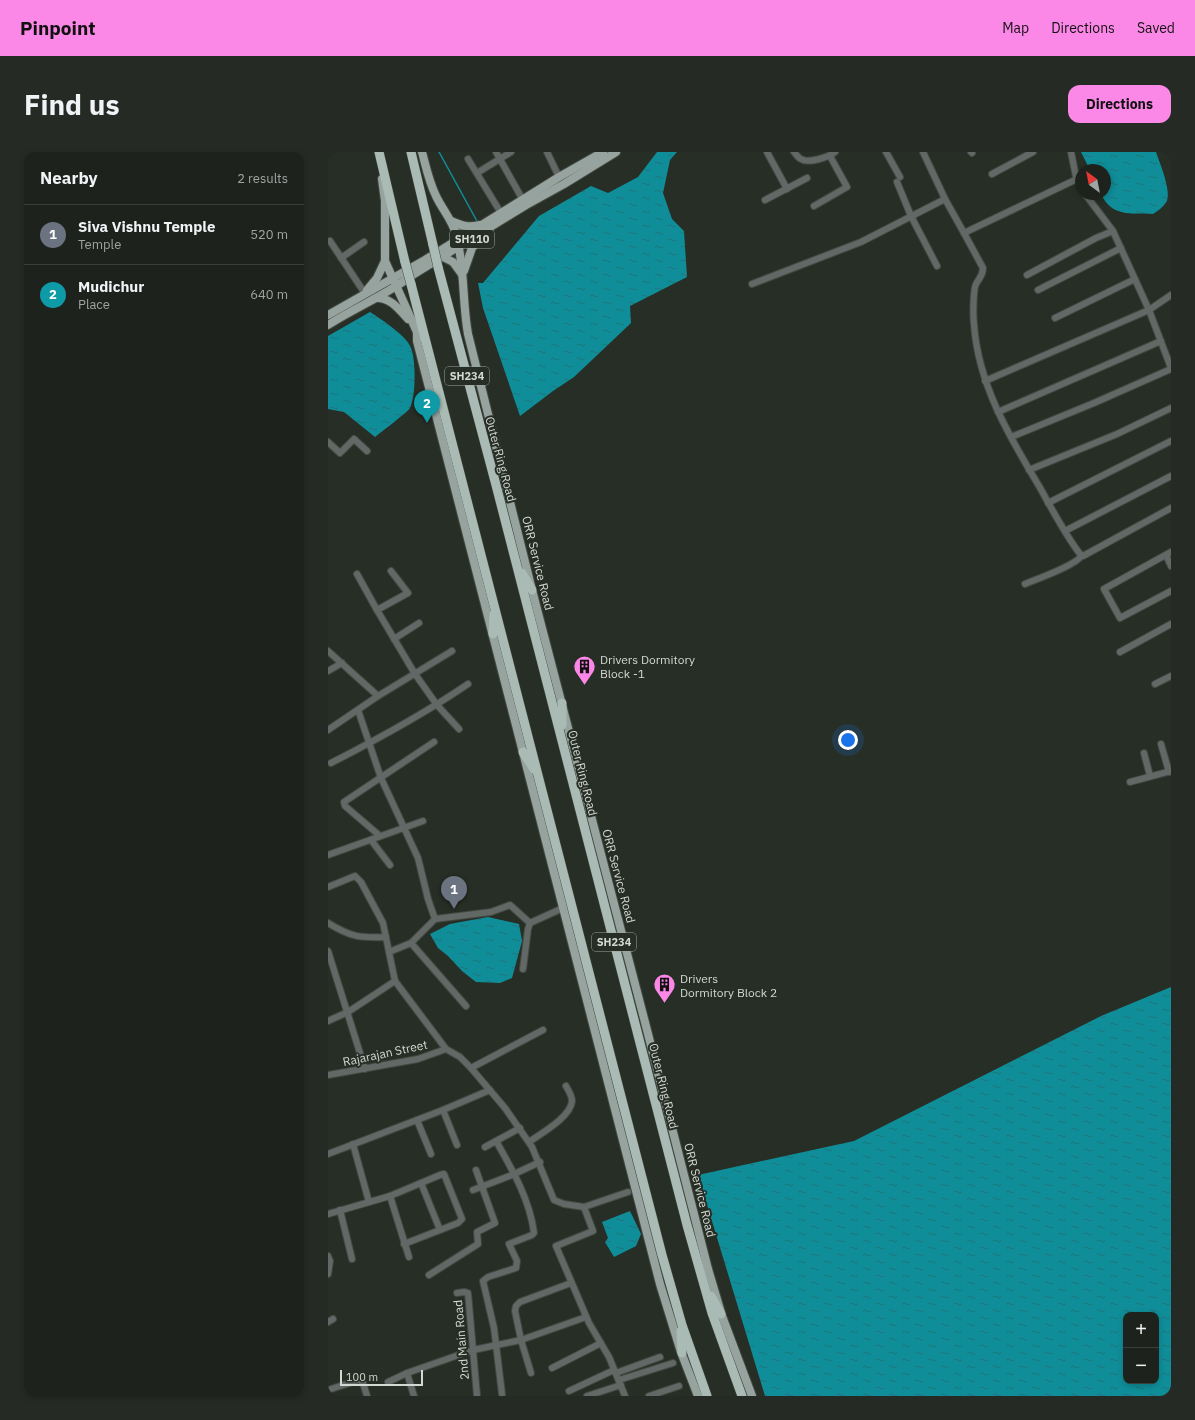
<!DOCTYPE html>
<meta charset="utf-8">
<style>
body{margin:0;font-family:"IBM Plex Sans",sans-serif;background:#252a25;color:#f1f3f6}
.controls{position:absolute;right:12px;bottom:12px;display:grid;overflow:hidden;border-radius:8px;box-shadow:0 2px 6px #0003}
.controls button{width:36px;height:36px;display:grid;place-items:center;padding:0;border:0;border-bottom:1px solid #3b3f3b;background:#1d221c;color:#f1f3f6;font:20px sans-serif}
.compass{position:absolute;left:747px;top:12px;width:36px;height:36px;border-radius:50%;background:#1d221c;box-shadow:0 2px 6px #0003;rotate:328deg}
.scale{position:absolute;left:12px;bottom:10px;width:83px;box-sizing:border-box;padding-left:4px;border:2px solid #d3d8d2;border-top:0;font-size:11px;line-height:14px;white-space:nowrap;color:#d3d8d2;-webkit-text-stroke:3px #272e25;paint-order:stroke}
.you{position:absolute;left:520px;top:588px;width:14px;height:14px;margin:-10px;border:3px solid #fff;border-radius:50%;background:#1a73e8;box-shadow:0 0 0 6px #1a73e833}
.badge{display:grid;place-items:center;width:26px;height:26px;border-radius:50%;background:#fb87e6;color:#fff;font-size:13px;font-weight:700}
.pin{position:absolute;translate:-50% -33px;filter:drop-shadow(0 1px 2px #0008)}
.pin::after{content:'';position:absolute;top:21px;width:14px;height:12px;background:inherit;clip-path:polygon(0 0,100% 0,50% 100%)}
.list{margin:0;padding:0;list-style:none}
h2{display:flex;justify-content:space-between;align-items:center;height:52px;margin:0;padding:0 16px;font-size:17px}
h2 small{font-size:13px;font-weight:400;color:#a0a4a3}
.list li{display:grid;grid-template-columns:26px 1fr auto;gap:12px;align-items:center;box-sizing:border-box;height:60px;padding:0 16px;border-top:1px solid #3b3f3b}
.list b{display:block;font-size:15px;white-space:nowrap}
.list p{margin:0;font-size:13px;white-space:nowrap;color:#a0a4a3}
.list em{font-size:13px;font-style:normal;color:#a0a4a3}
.map{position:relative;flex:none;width:843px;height:1244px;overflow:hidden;border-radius:12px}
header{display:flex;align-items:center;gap:24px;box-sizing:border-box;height:56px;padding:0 20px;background:#fb87e6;color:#111}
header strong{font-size:19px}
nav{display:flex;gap:22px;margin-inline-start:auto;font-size:14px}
.intro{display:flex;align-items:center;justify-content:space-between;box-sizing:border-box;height:96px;padding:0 24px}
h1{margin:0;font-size:28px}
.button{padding:10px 18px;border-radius:12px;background:#fb87e6;color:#111;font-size:14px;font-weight:700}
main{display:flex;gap:24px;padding:0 24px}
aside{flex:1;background:#1d221c;border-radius:12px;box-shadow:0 2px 6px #0003}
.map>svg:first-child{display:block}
.water{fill:url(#water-ripples);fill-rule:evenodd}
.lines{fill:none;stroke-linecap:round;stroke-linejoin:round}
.stream{stroke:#0f8e99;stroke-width:1.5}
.minor-casing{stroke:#434941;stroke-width:8}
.major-casing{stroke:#434941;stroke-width:10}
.highway-casing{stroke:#434941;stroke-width:10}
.minor{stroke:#616865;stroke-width:6}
.major{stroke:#96a39e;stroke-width:8}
.highway{stroke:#aabbb5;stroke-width:9}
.highway-bridge-casing{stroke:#434941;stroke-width:10;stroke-linecap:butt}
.highway-bridge{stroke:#aabbb5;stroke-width:9}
.labels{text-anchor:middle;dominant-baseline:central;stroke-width:4;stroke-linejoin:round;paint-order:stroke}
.shield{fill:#272e25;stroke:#9fa59e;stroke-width:1}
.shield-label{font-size:11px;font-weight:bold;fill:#d3d8d2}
.street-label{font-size:12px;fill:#d3d8d2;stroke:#272e25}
.poi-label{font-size:12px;fill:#d3d8d2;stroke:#272e25;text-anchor:start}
</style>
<header>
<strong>Pinpoint</strong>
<nav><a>Map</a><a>Directions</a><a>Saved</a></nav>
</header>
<div class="intro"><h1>Find us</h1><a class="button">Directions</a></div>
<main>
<aside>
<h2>Nearby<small>2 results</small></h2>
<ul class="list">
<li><span class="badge" style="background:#6b7280">1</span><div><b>Siva Vishnu Temple</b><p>Temple</p></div><em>520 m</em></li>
<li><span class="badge" style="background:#0f9aa8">2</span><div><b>Mudichur</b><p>Place</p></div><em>640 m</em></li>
</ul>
</aside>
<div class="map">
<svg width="843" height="1244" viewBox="0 0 843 1244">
<defs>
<pattern id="water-ripples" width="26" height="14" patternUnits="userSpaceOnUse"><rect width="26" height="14" fill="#0f8e99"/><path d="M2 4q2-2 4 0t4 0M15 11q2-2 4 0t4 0" fill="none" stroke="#20737a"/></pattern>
</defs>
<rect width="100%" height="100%" fill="#272e25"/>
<g class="water">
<polygon points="329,0 349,0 342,8 335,41 344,67 356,79 359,125 302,154 303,171 246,225 225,239 192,264 155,156 150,131 155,131 211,64 263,34 280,41 310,25"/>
<path d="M 753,0 L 828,0 C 832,12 843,37 839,49 C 835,55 830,59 825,62 C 802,61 784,65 773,42 L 777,42 L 777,18 L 762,18 Z"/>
<path d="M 42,160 C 53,167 79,184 83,196 C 88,208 88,244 82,256 C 80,260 53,280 47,285 L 16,260 L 0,257 L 0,184 Z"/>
<polygon points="160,765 191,772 194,789 184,826 172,831 148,830 134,819 120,804 110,796 102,782 122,772"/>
<path d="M 843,835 L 843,1244 L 437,1244 L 370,1023 L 526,989 L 773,864 ZM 798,1163 L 828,1163 L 828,1229 L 798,1229 Z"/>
<polygon points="302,1059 313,1082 308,1094 286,1105 277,1090 280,1086 274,1070"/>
</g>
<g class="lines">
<polyline class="stream" points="111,0 150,71"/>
<defs>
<g id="minor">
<polyline points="168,0 196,50"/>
<polyline points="219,0 231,25"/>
<polyline points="439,0 459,37"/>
<path d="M 466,0 C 468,2 470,6 473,7 C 480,12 501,5 507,0"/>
<polyline points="558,0 572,25"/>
<polyline points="595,0 617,47 636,81 749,27"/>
<polyline points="643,0 644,1"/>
<polyline points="743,0 748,25 753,34"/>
<polyline points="140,7 173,61"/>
<polyline points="149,21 183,0"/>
<polyline points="664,22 705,0"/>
<polyline points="569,30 583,64 609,114"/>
<polyline points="757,42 785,79 821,158 843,216"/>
<polyline points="437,48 479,26"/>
<polyline points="486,54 519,35 502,4"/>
<path d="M 636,81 L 655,116 C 655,124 651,126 648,132 C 645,138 645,165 646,172 C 650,232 681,284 711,334 C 724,357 736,381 752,402 L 755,404 L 843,356"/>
<polyline points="2,89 36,140"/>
<polyline points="13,106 36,90"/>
<polyline points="699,123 768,86 785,79"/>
<polyline points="424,132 533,90 617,47"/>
<polyline points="710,138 793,96"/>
<polyline points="727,166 807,127"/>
<polyline points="657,229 821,158 843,143"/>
<polyline points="670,260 833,189"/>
<polyline points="683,285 766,251 843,217"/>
<polyline points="0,290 12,301 26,287 39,299"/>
<polyline points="701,318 789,282 843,256"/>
<polyline points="720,351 843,289"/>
<polyline points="737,379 843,324"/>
<polyline points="843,400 776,437 792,466 843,439"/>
<polyline points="838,403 843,414"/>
<polyline points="63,419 80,441 49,458 87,522 109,553 131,577"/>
<polyline points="29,422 49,458"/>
<path d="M 697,432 C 709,427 749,413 754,403"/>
<polyline points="66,487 91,471"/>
<polyline points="0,499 50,544"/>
<polyline points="792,500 843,472"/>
<polyline points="0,519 14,511"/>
<polyline points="827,532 843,524"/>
<polyline points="30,558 53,626 90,706 100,747 107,767 83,791 138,854"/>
<polyline points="0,578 50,544 124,499"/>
<polyline points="833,592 841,620"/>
<polyline points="816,601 822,624"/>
<path d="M 3,611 C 50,587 96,562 140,532"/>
<polyline points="802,630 843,619"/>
<polyline points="52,684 17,654 16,650 106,590"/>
<polyline points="43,688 62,713"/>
<polyline points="0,703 95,669"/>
<polyline points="0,735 27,724 33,730 55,771 67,829 118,897 132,905 143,916 177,956 204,995 226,1048 236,1052 256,1055 300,1040"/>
<polyline points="107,767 163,760 182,753 202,771"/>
<path d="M 0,771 C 23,785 31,786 58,785"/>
<polyline points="0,799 37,917"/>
<polyline points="61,800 83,791"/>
<polyline points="195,817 200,777 202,771 235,756"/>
<polyline points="0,869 20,860 67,829"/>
<polyline points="143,916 215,878"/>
<polyline points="0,923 90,907 118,897"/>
<polyline points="115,958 129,993"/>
<polyline points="89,968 103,1002"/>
<path d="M 168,989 C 184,1017 202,1048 206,1081 L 204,1083 L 181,1092 L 189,1109 L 188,1116 L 160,1125 L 155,1129 L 166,1176 L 174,1242"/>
<path d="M 201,990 C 212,982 243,965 244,949 C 244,944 241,939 238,934"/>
<polyline points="25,992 41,1050"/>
<polyline points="157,995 192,976"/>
<polyline points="0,1002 115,958 162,938"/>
<polyline points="93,1031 112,1078"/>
<polyline points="145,1038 184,1023 212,1010"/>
<polyline points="62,1044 81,1105"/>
<polyline points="256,1055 265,1079 228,1094 261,1171 281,1205 297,1244"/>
<polyline points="12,1058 24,1107"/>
<polyline points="0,1062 62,1044 112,1023 116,1022 134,1067 130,1071 76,1092"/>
<polyline points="0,1104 2,1109 0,1122"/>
<polyline points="101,1123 150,1092 149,1080 167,1071 148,1018"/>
<polyline points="129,1141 136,1140 140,1141 149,1244"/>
<polyline points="0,1170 5,1167"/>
<polyline points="224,1216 273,1191"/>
<polyline points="79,1221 86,1244"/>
<polyline points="203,1221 193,1188 187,1159 188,1154 192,1150 243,1131"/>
<polyline points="288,1221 332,1205"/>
<polyline points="291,1228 345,1211"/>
<polyline points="60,1230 79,1221 145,1198 193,1188 258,1165"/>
<polyline points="3,1237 31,1228 35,1231 39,1244"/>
<polyline points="241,1239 286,1218"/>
<polyline points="259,1244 293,1233"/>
<polyline points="321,1244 351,1234"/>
</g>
<g id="major">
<path d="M 94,0 C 98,15 101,30 108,44 C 114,57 124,68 128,82 C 137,115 134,149 140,182 L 204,438 L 319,878 L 380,1117 L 394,1164 L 424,1244"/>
<polyline points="54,27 57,49 57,109 89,180 89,189 332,1132 353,1200 370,1244"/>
<path d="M 123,69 C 132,73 140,76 151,73"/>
<polyline points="115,105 125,110 133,121"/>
<polyline points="136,119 144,96 154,83"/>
<polyline points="39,138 49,126 57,109"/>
<path d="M 48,146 C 62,145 71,157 80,167"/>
<polyline points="0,163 97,108 231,25 275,0"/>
<path d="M 0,173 C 28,155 60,142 86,122 L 198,53 L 236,32 L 288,0"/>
</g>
<g id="highway">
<polyline points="51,0 77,110"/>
<polyline points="83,0 105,93"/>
<polyline points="110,115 168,333 359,1073 384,1161 414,1244"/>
<polyline points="83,132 334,1103 354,1173 379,1244"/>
<polyline points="194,421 204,438"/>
<polyline points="165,482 166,462"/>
<polyline points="234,551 234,573"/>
<polyline points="195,600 206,617"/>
<polyline points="383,1144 393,1162"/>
<polyline points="353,1179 354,1201"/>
</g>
</defs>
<use href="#minor" class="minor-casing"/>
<use href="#major" class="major-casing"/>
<use href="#highway" class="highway-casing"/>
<use href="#minor" class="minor"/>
<use href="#major" class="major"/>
<use href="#highway" class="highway"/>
<defs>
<g id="highway-bridge">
<polyline points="105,93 110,115"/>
<polyline points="77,110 83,132"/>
</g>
</defs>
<use href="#highway-bridge" class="highway-bridge-casing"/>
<use href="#highway-bridge" class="highway-bridge"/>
</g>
<defs>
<symbol id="building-pin" viewBox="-11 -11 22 30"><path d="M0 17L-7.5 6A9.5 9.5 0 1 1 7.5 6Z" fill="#fb87e6" stroke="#272e25"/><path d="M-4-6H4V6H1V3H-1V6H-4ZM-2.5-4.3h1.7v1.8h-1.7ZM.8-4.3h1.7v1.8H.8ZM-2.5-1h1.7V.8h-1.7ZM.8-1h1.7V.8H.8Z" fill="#111"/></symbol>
</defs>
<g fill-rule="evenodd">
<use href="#building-pin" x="244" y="502" width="25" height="34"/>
<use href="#building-pin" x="324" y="820" width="25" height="34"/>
</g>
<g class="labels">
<g class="shield">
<rect x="122" y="78" width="44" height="18" rx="3"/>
<rect x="117" y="215" width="44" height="18" rx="3"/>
<rect x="264" y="781" width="44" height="18" rx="3"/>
</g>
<g class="shield-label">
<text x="144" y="87">SH110</text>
<text x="139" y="224">SH234</text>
<text x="286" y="790">SH234</text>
</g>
<g class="street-label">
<text transform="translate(173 307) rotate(75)">Outer Ring Road</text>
<text transform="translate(210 411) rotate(76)">ORR Service Road</text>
<text transform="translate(255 621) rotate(76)">Outer Ring Road</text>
<text transform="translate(291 724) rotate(75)">ORR Service Road</text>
<text transform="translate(57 901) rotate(-12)">Rajarajan Street</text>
<text transform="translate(336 934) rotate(76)">Outer Ring Road</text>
<text transform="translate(372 1038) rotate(76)">ORR Service Road</text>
<text transform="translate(133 1188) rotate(-95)">2nd Main Road</text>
</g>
<g class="poi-label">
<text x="272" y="507">Drivers Dormitory<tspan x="272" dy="14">Block -1</tspan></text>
<text x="352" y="826">Drivers<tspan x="352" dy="14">Dormitory Block 2</tspan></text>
</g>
</g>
</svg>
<div class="controls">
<button>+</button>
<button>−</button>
</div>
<svg class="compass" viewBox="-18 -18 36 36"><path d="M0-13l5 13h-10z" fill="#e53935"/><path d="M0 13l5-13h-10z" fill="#a0a4a3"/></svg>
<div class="scale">100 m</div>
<div class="you"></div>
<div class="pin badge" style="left:126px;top:757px;background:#6b7280">1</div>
<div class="pin badge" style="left:99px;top:271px;background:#0f9aa8">2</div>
</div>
</main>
